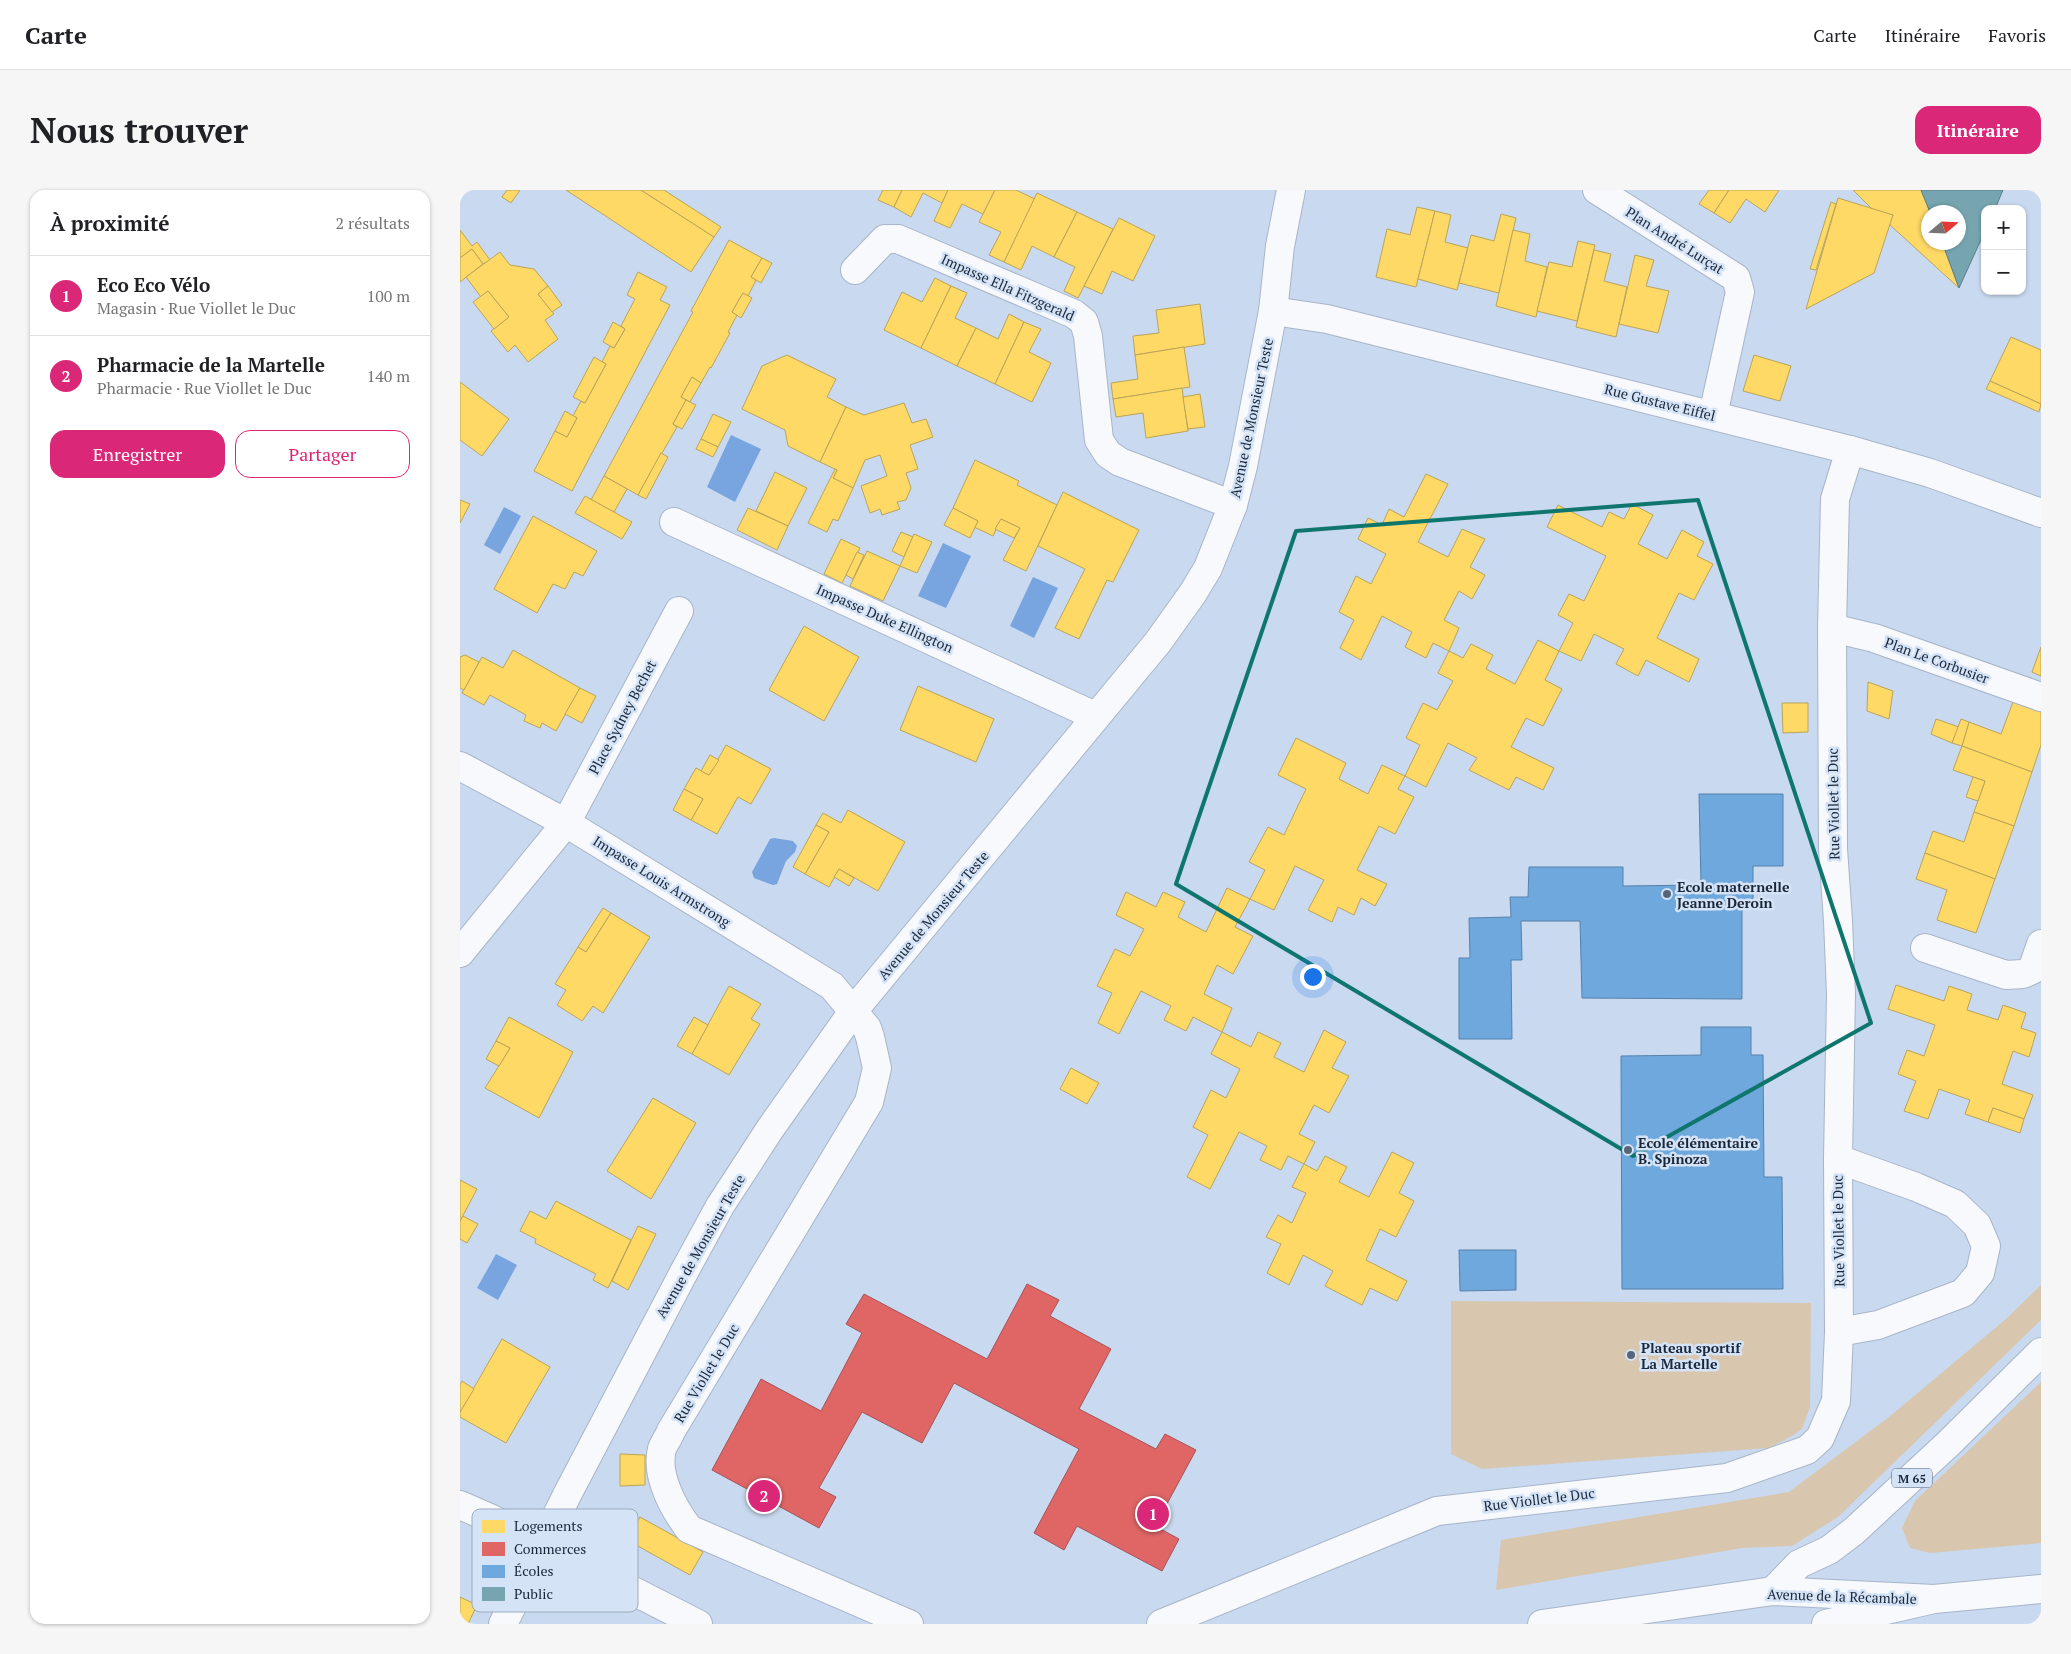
<!DOCTYPE html>
<html lang="fr">
<meta charset="utf-8">
<style>
body{margin:0;font-family:"PT Serif",serif;background:#f6f6f6;color:#202124}
.controls{position:absolute;right:15px;top:15px;display:grid;overflow:hidden;border-radius:10px;box-shadow:0 1px 4px #0004}
.controls button{width:45px;height:45px;display:grid;place-items:center;padding:0;border:0;border-bottom:1px solid #e0e0e0;background:#fff;color:#202124;font:25px sans-serif}
.compass{position:absolute;left:1461px;top:15px;width:45px;height:45px;border-radius:50%;background:#fff;box-shadow:0 1px 4px #0004;rotate:71deg}
.you{position:absolute;left:852px;top:786px;width:18px;height:18px;margin:-12px;border:4px solid #fff;border-radius:50%;background:#1a73e8;box-shadow:0 0 0 8px #1a73e833}
.badge{display:grid;place-items:center;width:32px;height:32px;border-radius:50%;background:#db2777;color:#fff;font-size:16px;font-weight:700}
.pin{position:absolute;translate:-50% -50%;border:2px solid #fff;box-shadow:0 1px 5px #0006}
.list{margin:0;padding:0;list-style:none}
h2{display:flex;justify-content:space-between;align-items:center;height:65px;margin:0;padding:0 20px;font-size:21px}
h2 small{font-size:16px;font-weight:400;color:#757577}
.list li{display:grid;grid-template-columns:32px 1fr auto;gap:15px;align-items:center;box-sizing:border-box;height:80px;padding:0 20px;border-top:1px solid #e0e0e0}
.list b{display:block;font-size:19px;white-space:nowrap}
.list p{margin:0;font-size:16px;white-space:nowrap;color:#757577}
.list em{font-size:16px;font-style:normal;color:#757577}
.actions{display:flex;gap:10px;padding:15px 20px}
.actions a{flex:1;padding:11px 0;border:1px solid #db2777;border-radius:15px;text-align:center;font-size:18px;color:#db2777}
.actions .main{background:#db2777;color:#fff}
.map{position:relative;flex:none;width:1581px;height:1434px;overflow:hidden;border-radius:15px}
header{display:flex;align-items:center;gap:30px;box-sizing:border-box;height:70px;padding:0 25px;background:#fff;border-bottom:1px solid #e0e0e0}
header strong{font-size:24px}
nav{display:flex;gap:28px;margin-inline-start:auto;font-size:18px}
.intro{display:flex;align-items:center;justify-content:space-between;box-sizing:border-box;height:120px;padding:0 30px}
h1{margin:0;font-size:35px}
.button{padding:12px 22px;border-radius:15px;background:#db2777;color:#fff;font-size:18px;font-weight:700}
main{display:flex;gap:30px;padding:0 30px}
aside{flex:1;background:#fff;border-radius:15px;box-shadow:0 1px 4px #0004}
.map>svg:first-child{display:block}
.green{fill:#d8c7ae}
.water{fill:#78a4e0}
.homes{fill:#ffd966;stroke:#baa459}
.shops{fill:#e06666;stroke:#a55359}
.schools{fill:#6fa8dc;stroke:#5681ab}
.public{fill:#76a5af;stroke:#5a7f8c}
.lines{fill:none;stroke-linecap:round;stroke-linejoin:round}
.minor-casing{stroke:#a8b5c8;stroke-width:30}
.major-casing{stroke:#a8b5c8;stroke-width:30}
.minor{stroke:#f7f9fd;stroke-width:28}
.major{stroke:#f7f9fd;stroke-width:28}
.marked{fill:none;stroke:#0f766e;stroke-width:4;stroke-linejoin:round}
.poi-dot{fill:#576579;stroke:#d5e3f7;stroke-width:2}
.labels{text-anchor:middle;dominant-baseline:central;stroke-width:5;stroke-linejoin:round;paint-order:stroke}
.shield{fill:#d5e3f7;stroke:#525f73;stroke-width:1}
.shield-label{font-size:12px;font-weight:bold;fill:#1a273a}
.street-label{font-size:14px;fill:#1a273a;stroke:#d5e3f7}
.poi-label{font-size:14px;font-weight:bold;fill:#1a273a;stroke:#d5e3f7;text-anchor:start}
.key{fill:#d5e3f7;stroke:#9dabbe;stroke-width:1}
.key-label{font-size:14px;fill:#1a273a}
</style>
<header>
<strong>Carte</strong>
<nav><a>Carte</a><a>Itinéraire</a><a>Favoris</a></nav>
</header>
<div class="intro"><h1>Nous trouver</h1><a class="button">Itinéraire</a></div>
<main>
<aside>
<h2>À proximité<small>2 résultats</small></h2>
<ul class="list">
<li><span class="badge">1</span><div><b>Eco Eco Vélo</b><p>Magasin · Rue Viollet le Duc</p></div><em>100 m</em></li>
<li><span class="badge">2</span><div><b>Pharmacie de la Martelle</b><p>Pharmacie · Rue Viollet le Duc</p></div><em>140 m</em></li>
</ul>
<div class="actions"><a class="main">Enregistrer</a><a>Partager</a></div>
</aside>
<div class="map">
<svg width="1581" height="1434" viewBox="0 0 1581 1434">
<rect width="100%" height="100%" fill="#c9d9ef"/>
<g class="green">
<polygon points="1581,1095 1581,1130 1378,1327 1332,1356 1282,1358 1036,1400 1041,1350 1329,1302 1429,1227 1546,1129"/>
<polygon points="991,1111 1351,1113 1350,1217 1342,1239 1332,1246 1309,1258 1022,1279 991,1264"/>
<polygon points="1581,1192 1581,1353 1470,1363 1450,1358 1442,1338 1455,1311"/>
</g>
<g class="water">
<polygon points="271,245 301,259 275,312 247,297"/>
<polygon points="44,317 61,326 40,364 24,355"/>
<polygon points="483,353 511,366 486,418 458,406"/>
<polygon points="573,387 598,398 574,448 550,436"/>
<polygon points="314,648 333,651 337,656 335,662 326,671 317,694 313,695 294,688 292,682 310,649"/>
<polygon points="36,1064 57,1075 38,1110 17,1098"/>
</g>
<g class="homes">
<polygon points="47,0 60,0 51,13 42,7"/>
<polygon points="106,0 181,0 254,47 231,82"/>
<polygon points="181,0 204,0 261,37 254,47"/>
<polygon points="423,0 442,0 434,17 418,10"/>
<polygon points="442,0 488,0 482,13 463,3 451,27 434,17"/>
<polygon points="488,0 535,0 523,24 502,14 490,38 474,31"/>
<polygon points="535,0 556,0 575,9 544,72 529,65 541,42 519,32"/>
<polygon points="1249,0 1269,0 1254,23 1239,14"/>
<polygon points="1269,0 1319,0 1305,22 1286,9 1270,33 1254,23"/>
<polygon points="1393,0 1461,0 1470,22 1468,22 1468,52 1482,52 1499,98 1429,34 1433,25 1412,19"/>
<polygon points="577,3 617,22 594,67 572,56 561,80 544,72"/>
<polygon points="1378,8 1433,25 1414,83 1346,119"/>
<polygon points="1371,12 1376,14 1356,80 1350,79"/>
<polygon points="957,17 975,21 956,97 916,87 927,39 950,45"/>
<polygon points="975,21 991,25 985,52 1008,58 997,100 958,89"/>
<polygon points="617,22 653,39 618,108 604,101 615,77 594,67"/>
<polygon points="1041,24 1056,28 1039,103 999,93 1011,45 1034,51"/>
<polygon points="659,28 695,46 673,91 652,81 642,104 624,96"/>
<polygon points="0,40 12,56 17,52 30,70 23,74 12,59 0,68"/>
<polygon points="1053,40 1070,44 1065,71 1087,77 1076,127 1036,116"/>
<polygon points="269,50 302,68 291,87 296,90 288,106 283,103 272,122 277,125 268,142 270,143 251,178 250,177 241,193 232,187 221,207 226,210 213,234 217,237 178,305 144,286 233,122 231,121"/>
<polygon points="1118,51 1135,55 1117,131 1077,121 1089,72 1112,77"/>
<polygon points="12,59 23,74 0,92 0,68"/>
<polygon points="1134,60 1151,64 1144,91 1167,97 1156,147 1116,137"/>
<polygon points="40,62 50,75 74,79 88,96 78,104 94,124 85,130 98,149 68,172 55,155 48,162 31,141 49,127 28,101 21,107 6,87"/>
<polygon points="1175,65 1194,70 1186,96 1209,101 1198,143 1159,134"/>
<polygon points="302,68 312,73 301,93 291,87"/>
<polygon points="178,82 207,97 200,110 210,115 112,301 74,281 95,241 107,247 117,228 113,226 121,211 125,213 146,174 142,172 150,156 154,158 165,139 161,136 175,109 167,105"/>
<polygon points="475,88 491,96 461,158 424,140 442,102 462,112"/>
<polygon points="88,96 102,115 92,122 78,104"/>
<polygon points="491,96 507,103 495,128 516,138 497,176 461,158"/>
<polygon points="28,101 49,127 34,139 13,112"/>
<polygon points="283,103 292,108 281,128 272,122"/>
<polygon points="740,114 745,154 675,165 673,146 699,143 696,120"/>
<polygon points="549,124 564,132 535,194 497,176 516,138 538,149"/>
<polygon points="153,132 165,139 154,158 143,152"/>
<polygon points="564,132 581,139 569,162 591,173 572,212 535,194"/>
<polygon points="1551,147 1581,160 1581,214 1530,191"/>
<polygon points="724,157 730,197 653,209 651,193 678,189 675,165"/>
<polygon points="327,165 376,189 367,207 386,217 360,272 328,256 325,240 282,219 302,176"/>
<polygon points="1294,165 1331,176 1320,211 1283,201"/>
<polygon points="134,167 146,174 125,213 113,207"/>
<polygon points="232,187 241,193 230,212 221,207"/>
<polygon points="1530,191 1581,214 1579,222 1526,199"/>
<polygon points="0,192 49,229 22,266 0,250"/>
<polygon points="722,198 728,241 686,248 683,223 656,227 653,209"/>
<polygon points="740,204 745,237 728,239 723,207"/>
<polygon points="226,210 236,215 222,239 213,234"/>
<polygon points="444,213 452,233 466,229 473,247 450,255 458,279 446,283 451,298 446,310 437,312 440,319 422,325 420,319 410,323 401,296 427,286 420,265 405,270 393,298 373,288 377,280 360,272 386,217 404,225"/>
<polygon points="105,221 117,228 107,247 95,241"/>
<polygon points="253,224 271,232 258,257 241,249"/>
<polygon points="241,249 258,257 253,267 236,259"/>
<polygon points="201,263 208,267 186,309 178,305"/>
<polygon points="515,270 559,291 557,295 597,315 566,381 543,370 560,338 541,329 533,346 514,337 518,331 493,318"/>
<polygon points="375,279 377,280 373,288 393,298 378,331 373,329 367,342 348,333"/>
<polygon points="315,282 347,298 328,336 296,321"/>
<polygon points="966,284 988,294 958,352 988,367 1002,339 1025,349 1010,377 1025,385 1012,409 999,401 984,430 999,438 989,461 973,453 966,468 945,457 952,442 922,426 901,470 880,458 894,430 879,422 896,386 911,394 926,364 898,349 908,328 922,335 929,319 944,327"/>
<polygon points="144,286 167,299 154,322 131,310"/>
<polygon points="603,302 679,340 653,392 647,390 619,449 595,438 625,379 578,356"/>
<polygon points="125,306 172,332 162,349 115,323"/>
<polygon points="0,310 10,314 0,333"/>
<polygon points="1172,314 1193,325 1178,354 1207,369 1222,340 1244,352 1237,366 1253,374 1234,410 1219,403 1197,448 1239,469 1229,492 1186,470 1178,486 1156,474 1164,459 1134,444 1121,471 1099,461 1113,433 1098,425 1109,404 1124,411 1146,366 1087,337 1098,315 1142,337 1149,322 1164,329"/>
<polygon points="288,318 328,336 317,360 277,340"/>
<polygon points="493,318 518,331 510,348 484,335"/>
<polygon points="73,326 137,361 123,386 114,382 105,399 93,394 77,423 34,399"/>
<polygon points="541,329 560,338 554,348 535,339"/>
<polygon points="441,342 453,347 444,367 432,361"/>
<polygon points="454,344 472,352 457,383 440,376"/>
<polygon points="381,349 400,358 382,393 364,384"/>
<polygon points="407,361 440,376 423,411 390,396"/>
<polygon points="397,362 404,365 393,389 386,385"/>
<polygon points="344,436 399,467 364,531 309,500"/>
<polygon points="1078,450 1099,461 1085,490 1102,499 1083,536 1066,528 1051,557 1094,578 1083,600 1056,587 1049,600 1009,580 1017,568 988,553 966,597 945,586 960,555 946,548 963,513 977,520 993,491 978,483 989,461 1003,468 1011,454 1033,465 1026,479 1055,494"/>
<polygon points="1581,457 1581,486 1572,482"/>
<polygon points="53,460 120,498 96,541 82,533 80,538 64,531 66,525 30,505 24,515 2,503 22,467 43,478"/>
<polygon points="5,465 19,472 4,500 0,498 0,467"/>
<polygon points="1408,492 1433,501 1429,529 1407,521"/>
<polygon points="458,496 534,529 516,572 440,540"/>
<polygon points="120,498 136,506 122,533 105,524"/>
<polygon points="1553,512 1581,522 1581,555 1572,582 1502,556 1509,532 1541,544"/>
<polygon points="1322,513 1348,513 1348,542 1323,543"/>
<polygon points="1476,529 1499,537 1492,553 1471,544"/>
<polygon points="1501,529 1509,532 1502,556 1492,553"/>
<polygon points="836,548 886,573 879,589 908,604 922,575 945,586 938,599 954,607 935,644 919,636 897,680 927,694 915,716 901,708 894,725 878,717 872,732 848,720 864,690 835,676 814,720 790,709 805,680 789,672 808,637 824,645 846,599 818,585"/>
<polygon points="266,555 311,579 291,614 278,607 257,644 231,630 243,609 224,599 236,578 249,585"/>
<polygon points="1502,556 1572,582 1554,636 1514,622 1525,591 1493,580"/>
<polygon points="250,565 259,570 249,585 241,581"/>
<polygon points="1513,587 1525,591 1518,611 1506,607"/>
<polygon points="224,599 243,609 231,630 213,620"/>
<polygon points="388,620 445,652 418,701 379,679 369,697 345,684 369,642 356,635 363,623 381,633"/>
<polygon points="1514,622 1554,636 1535,689 1465,663 1473,641 1504,652"/>
<polygon points="356,635 369,642 345,684 333,677"/>
<polygon points="1465,663 1535,689 1516,743 1477,730 1487,700 1456,689"/>
<polygon points="379,679 394,688 389,696 374,687"/>
<polygon points="767,698 790,709 775,737 793,746 773,784 757,775 744,804 772,818 762,842 733,827 726,841 704,830 711,816 681,801 659,844 638,833 652,803 637,796 655,759 670,766 684,739 656,725 666,702 696,717 703,702 725,712 718,727 746,742"/>
<polygon points="143,718 151,723 126,762 118,757"/>
<polygon points="151,723 190,747 143,823 133,816 122,831 97,815 106,800 95,794 118,757 126,762"/>
<polygon points="1436,795 1484,811 1489,796 1512,804 1507,820 1538,830 1543,815 1566,823 1561,838 1576,843 1569,867 1553,861 1542,894 1573,905 1564,929 1533,918 1528,932 1505,924 1510,910 1479,899 1468,929 1444,921 1456,891 1438,884 1447,860 1464,866 1475,835 1428,819"/>
<polygon points="269,796 301,814 291,829 300,834 269,885 232,864"/>
<polygon points="49,827 113,862 79,928 25,898 50,858 36,851"/>
<polygon points="234,827 248,835 232,864 217,856"/>
<polygon points="864,840 886,852 872,878 889,886 869,923 854,915 839,944 855,952 844,974 828,966 821,980 800,970 807,956 779,942 750,999 727,987 748,945 733,937 751,900 766,908 780,879 751,864 762,842 791,857 798,842 821,853 814,867 844,882"/>
<polygon points="36,851 50,858 39,876 26,869"/>
<polygon points="611,878 639,893 627,914 600,899"/>
<polygon points="193,908 236,933 191,1009 147,981"/>
<polygon points="1533,918 1564,929 1560,943 1528,932"/>
<polygon points="932,962 954,973 939,1003 954,1011 936,1047 920,1039 906,1070 947,1091 937,1111 910,1098 902,1115 865,1096 873,1081 843,1065 829,1095 807,1083 821,1054 806,1047 818,1025 832,1033 846,1003 832,997 844,974 857,981 865,966 887,977 879,992 909,1007"/>
<polygon points="0,990 17,999 0,1031"/>
<polygon points="96,1011 171,1050 148,1098 133,1090 136,1084 75,1053 76,1049 60,1041 70,1021 86,1029"/>
<polygon points="3,1026 18,1034 7,1053 0,1049 0,1031"/>
<polygon points="178,1036 196,1044 168,1100 152,1091"/>
<polygon points="42,1149 90,1177 46,1253 0,1227 0,1222"/>
<polygon points="2,1191 14,1199 0,1222 0,1195"/>
<polygon points="160,1264 185,1265 185,1295 160,1296"/>
<polygon points="180,1327 243,1362 230,1385 167,1350"/>
<polygon points="0,1407 17,1415 8,1434 0,1434"/>
</g>
<polygon class="shops" points="567,1094 599,1110 590,1126 651,1159 619,1219 696,1259 705,1244 736,1260 695,1336 719,1349 702,1381 617,1336 604,1360 574,1343 619,1259 494,1193 462,1253 402,1222 359,1298 376,1307 359,1338 252,1280 301,1189 361,1221 402,1143 386,1134 404,1104 527,1169"/>
<g class="schools">
<polygon points="1239,604 1323,604 1323,676 1293,676 1293,718 1282,718 1282,809 1122,808 1120,731 1061,731 1062,770 1051,770 1052,849 999,849 999,768 1010,768 1009,728 1051,727 1050,707 1068,707 1069,677 1163,677 1163,696 1241,695"/>
<polygon points="1241,837 1291,837 1291,865 1303,865 1304,987 1322,987 1323,1099 1162,1099 1161,866 1241,865"/>
<polygon points="999,1060 1056,1060 1056,1100 1000,1101"/>
</g>
<polygon class="public" points="1461,0 1543,0 1535,19 1525,19 1525,41 1499,98 1482,52 1498,52 1498,22 1470,22"/>
<g class="lines">
<defs>
<g id="minor">
<polyline points="1137,0 1276,88 1280,102 1253,225"/>
<polyline points="395,80 425,49 438,49 614,124 624,132 628,146 639,250 648,264 660,272 773,315"/>
<polyline points="813,121 867,129 1390,260 1470,283 1581,323"/>
<polyline points="214,332 635,526"/>
<polyline points="1372,438 1414,448 1581,507"/>
<path d="M 0,576 L 106,633 L 372,796 L 407,838 L 410,847 L 417,878 L 409,912 L 211,1241 C 209,1247 204,1253 202,1259 C 195,1286 214,1319 229,1339 L 449,1434"/>
<polyline points="1465,758 1546,785 1563,784 1572,780 1581,754"/>
<polyline points="0,763 106,633 219,421"/>
<polyline points="1378,969 1456,997 1495,1014 1517,1035 1526,1056 1520,1083 1503,1103 1418,1135 1379,1142"/>
<polyline points="0,1315 32,1329 238,1434"/>
<polyline points="43,1434 108,1303 224,1082 260,1016 310,939 394,820 698,452 733,403 748,378 773,315 783,276 813,121 820,56 831,0"/>
<polyline points="701,1434 977,1321 1267,1288 1347,1260 1360,1248 1376,1211 1379,1142 1378,969 1381,804 1378,731 1373,659 1372,438 1375,309 1390,260"/>
</g>
<g id="major">
<polyline points="1313,1401 1339,1374 1369,1360 1394,1341 1488,1254 1581,1162"/>
<polyline points="1082,1434 1313,1401 1474,1409"/>
<polyline points="1366,1434 1474,1409 1581,1399"/>
</g>
</defs>
<use href="#minor" class="minor-casing"/>
<use href="#major" class="major-casing"/>
<use href="#minor" class="minor"/>
<use href="#major" class="major"/>
</g>
<path class="marked" d="M 1238,310 L 1411,833 L 1173,966 L 716,694 L 836,341 Z"/>
<g class="poi-dot">
<circle cx="1207" cy="704" r="5"/>
<circle cx="1168" cy="960" r="5"/>
<circle cx="1171" cy="1165" r="5"/>
</g>
<g class="labels">
<rect class="shield" x="1432" y="1278.5" width="40" height="19" rx="4"/>
<g class="shield-label">
<text x="1452" y="1288">M 65</text>
</g>
<g class="street-label">
<text transform="translate(1215 50) rotate(32)">Plan André Lurçat</text>
<text transform="translate(548 97) rotate(24)">Impasse Ella Fitzgerald</text>
<text transform="translate(1200 212) rotate(14)">Rue Gustave Eiffel</text>
<text transform="translate(791 228) rotate(-78)">Avenue de Monsieur Teste</text>
<text transform="translate(425 428) rotate(24)">Impasse Duke Ellington</text>
<text transform="translate(1477 470) rotate(20)">Plan Le Corbusier</text>
<text transform="translate(162 527) rotate(-62)">Place Sydney Bechet</text>
<text transform="translate(1373 614) rotate(-91)">Rue Viollet le Duc</text>
<text transform="translate(202 691) rotate(32)">Impasse Louis Armstrong</text>
<text transform="translate(473 725) rotate(-50)">Avenue de Monsieur Teste</text>
<text transform="translate(1378 1041) rotate(-91)">Rue Viollet le Duc</text>
<text transform="translate(240 1056) rotate(-60)">Avenue de Monsieur Teste</text>
<text transform="translate(246 1183) rotate(-59)">Rue Viollet le Duc</text>
<text transform="translate(1079 1309) rotate(-7)">Rue Viollet le Duc</text>
<text transform="translate(1382 1406) rotate(2)">Avenue de la Récambale</text>
</g>
<g class="poi-label">
<text x="1217" y="696">Ecole maternelle<tspan x="1217" dy="16">Jeanne Deroin</tspan></text>
<text x="1178" y="952">Ecole élémentaire<tspan x="1178" dy="16">B. Spinoza</tspan></text>
<text x="1181" y="1157">Plateau sportif<tspan x="1181" dy="16">La Martelle</tspan></text>
</g>
</g>
<rect x="12" y="1319" width="166" height="103" rx="8" class="key"/>
<rect x="22" y="1330" width="23" height="13" fill="#ffd966"/>
<rect x="22" y="1352" width="23" height="14" fill="#e06666"/>
<rect x="22" y="1375" width="23" height="13" fill="#6fa8dc"/>
<rect x="22" y="1397" width="23" height="14" fill="#76a5af"/>
<g class="key-label">
<text x="54" y="1341">Logements</text>
<text x="54" y="1364">Commerces</text>
<text x="54" y="1386">Écoles</text>
<text x="54" y="1409">Public</text>
</g>
</svg>
<div class="controls">
<button>+</button>
<button>−</button>
</div>
<svg class="compass" viewBox="-18 -18 36 36"><path d="M0-13l5 13h-10z" fill="#e53935"/><path d="M0 13l5-13h-10z" fill="#757577"/></svg>
<div class="you"></div>
<div class="pin badge" style="left:693px;top:1324px">1</div>
<div class="pin badge" style="left:304px;top:1306px">2</div>
</div>
</main>
